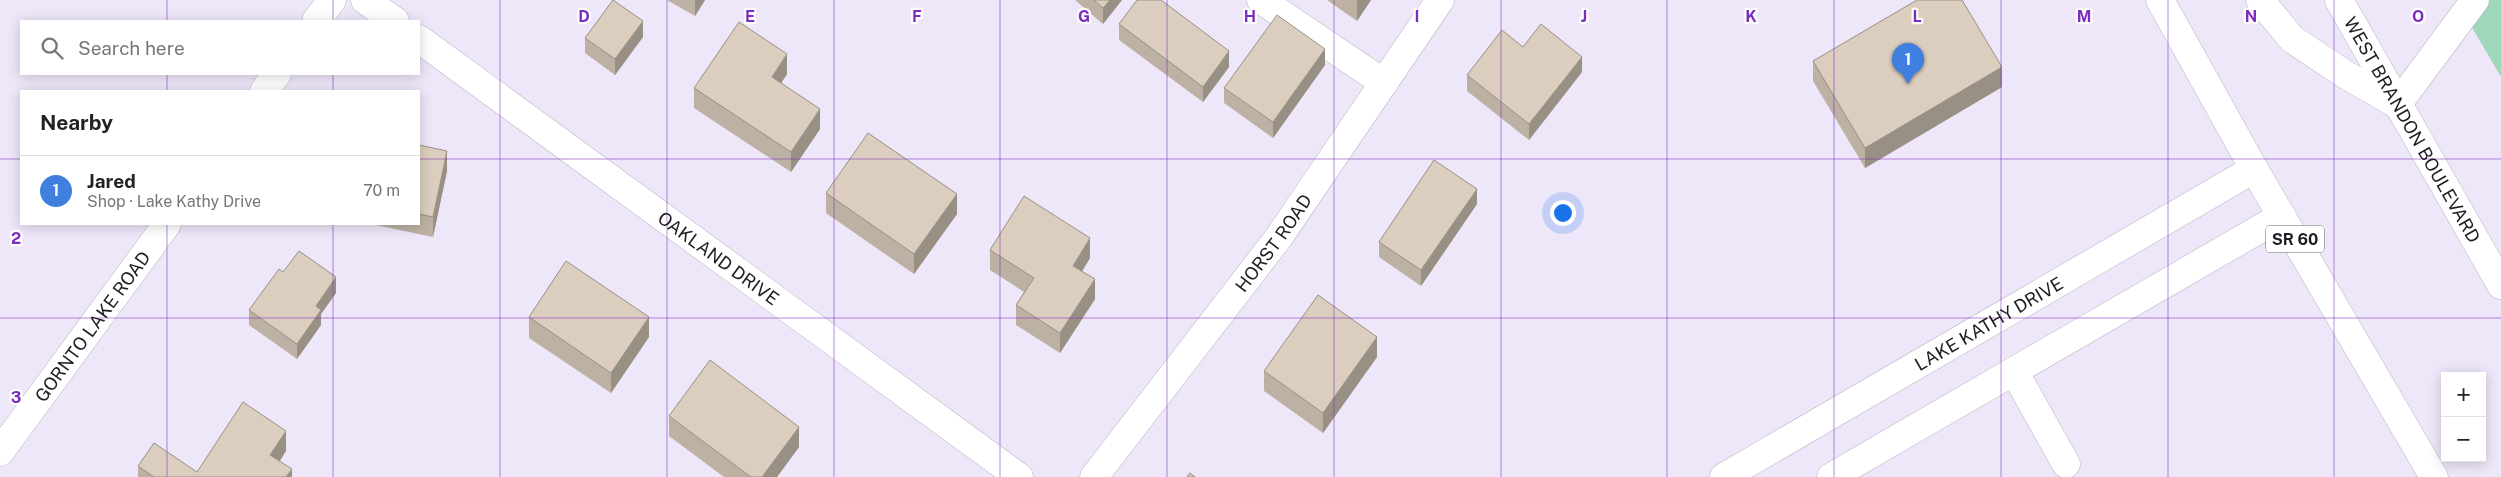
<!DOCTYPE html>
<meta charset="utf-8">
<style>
body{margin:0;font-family:"Public Sans",sans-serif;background:#f2f2f2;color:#222}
.controls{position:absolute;right:15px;bottom:15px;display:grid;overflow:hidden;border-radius:0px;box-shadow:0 2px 12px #0003}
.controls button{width:45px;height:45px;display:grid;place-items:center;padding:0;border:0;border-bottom:1px solid #e0e0e0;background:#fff;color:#222;font:25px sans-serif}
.you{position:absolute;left:1562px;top:212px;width:18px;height:18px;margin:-12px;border:4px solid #fff;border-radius:50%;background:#1a73e8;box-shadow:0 0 0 8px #1a73e833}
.badge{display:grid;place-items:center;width:32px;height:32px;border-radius:50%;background:#0b8043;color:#fff;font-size:16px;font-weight:700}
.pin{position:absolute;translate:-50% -41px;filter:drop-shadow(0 1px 2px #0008)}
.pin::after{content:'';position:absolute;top:26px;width:18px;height:15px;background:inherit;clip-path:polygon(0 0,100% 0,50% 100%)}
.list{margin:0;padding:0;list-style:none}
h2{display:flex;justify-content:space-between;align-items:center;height:65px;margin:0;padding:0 20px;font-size:21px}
h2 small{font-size:16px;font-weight:400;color:#767676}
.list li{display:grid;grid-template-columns:32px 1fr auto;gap:15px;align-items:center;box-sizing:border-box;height:70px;padding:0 20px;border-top:1px solid #e0e0e0}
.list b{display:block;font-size:19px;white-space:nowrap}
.list p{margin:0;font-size:16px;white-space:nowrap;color:#767676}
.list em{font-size:16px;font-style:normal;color:#767676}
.icon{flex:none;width:28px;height:28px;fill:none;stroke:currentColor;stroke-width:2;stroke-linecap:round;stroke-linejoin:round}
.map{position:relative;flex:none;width:2501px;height:477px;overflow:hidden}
.search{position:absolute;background:#fff;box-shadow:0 2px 12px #0003;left:20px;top:20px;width:400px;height:55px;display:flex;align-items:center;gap:12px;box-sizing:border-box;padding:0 18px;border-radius:0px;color:#767676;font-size:19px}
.panel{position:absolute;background:#fff;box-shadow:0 2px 12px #0003;left:20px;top:90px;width:400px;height:135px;border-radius:0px}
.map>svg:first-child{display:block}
.green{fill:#9fd7bb}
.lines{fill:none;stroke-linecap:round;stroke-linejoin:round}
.minor-casing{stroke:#bbb4c6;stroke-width:29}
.highway-casing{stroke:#bbb4c6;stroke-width:29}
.minor{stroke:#fff;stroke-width:28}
.highway{stroke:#fff;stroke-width:28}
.wall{fill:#bcb1a3}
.shaded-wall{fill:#999085}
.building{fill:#dbcebe;stroke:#999085}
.grid{fill:none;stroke:#7b2cbf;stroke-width:1;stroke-opacity:0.55}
.labels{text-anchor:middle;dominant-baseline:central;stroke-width:4.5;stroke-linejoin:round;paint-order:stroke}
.shield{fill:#fff;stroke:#626065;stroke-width:1}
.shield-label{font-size:16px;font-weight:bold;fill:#1f1c23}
.street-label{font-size:18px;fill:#1f1c23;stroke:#fff}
.grid-label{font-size:16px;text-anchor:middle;font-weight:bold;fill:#7b2cbf;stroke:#fff;stroke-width:4.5;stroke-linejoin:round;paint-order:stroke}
</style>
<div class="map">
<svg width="2501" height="477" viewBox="0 0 2501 477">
<rect width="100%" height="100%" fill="#eee6f9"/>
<polygon class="green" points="2456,0 2501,0 2501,77"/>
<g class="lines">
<defs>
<g id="minor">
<polyline points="365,0 395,21"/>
<polyline points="1261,0 1384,83"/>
<polyline points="316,21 332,0"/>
<path id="s1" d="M 419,39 L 1019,477"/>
<polyline points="264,91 277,74"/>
<polyline points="2397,105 2475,0"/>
<polyline points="2014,371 2066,464"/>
<path id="s2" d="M 0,452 L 167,224"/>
<path id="s3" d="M 1094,477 L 1279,237 L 1440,0"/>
<path id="s4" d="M 1724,477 L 2254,169"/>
<polyline points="1831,477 2282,216"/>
</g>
<g id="highway">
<polyline points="2160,0 2254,169 2434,477"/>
<polyline points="2260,0 2292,39 2346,75 2397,104"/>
<path id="s5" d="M 2339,0 L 2501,285"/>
</g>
</defs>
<use href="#minor" class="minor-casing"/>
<use href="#highway" class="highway-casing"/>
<use href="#minor" class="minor"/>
<use href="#highway" class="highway"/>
</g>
<g class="wall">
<polygon points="667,0 705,0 695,16"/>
<polygon points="1075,0 1122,0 1103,24"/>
<polygon points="1327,0 1371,0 1357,21"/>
<polygon points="1119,24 1229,67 1203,102 1119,40"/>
<polygon points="643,37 615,75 585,53 585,38"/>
<polygon points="1523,47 1582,72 1529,140 1467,91 1467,75"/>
<polygon points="1813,61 2002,87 1865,168 1813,81"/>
<polygon points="1325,65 1273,138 1224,103 1224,88"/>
<polygon points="787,74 781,83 820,129 791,172 694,108 694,88"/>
<polygon points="419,145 447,171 433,237 371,224 419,224"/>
<polygon points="826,193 957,214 914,274 826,213"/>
<polygon points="1477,204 1421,286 1379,257 1379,242"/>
<polygon points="990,250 1090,258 1082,271 1095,299 1060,353 1016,325 1016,305 1024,292 990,270"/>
<polygon points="283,272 336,293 321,314 321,325 297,359 249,325 249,310"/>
<polygon points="529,317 649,337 611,393 529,338"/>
<polygon points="1377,357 1323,433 1264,391 1264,371"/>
<polygon points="669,416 799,447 777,477 724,477 669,436"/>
<polygon points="286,451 280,461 292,477 138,477 138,466 197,472"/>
</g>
<g class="shaded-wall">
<polygon points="695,0 705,0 695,16"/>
<polygon points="1110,0 1122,0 1103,24 1103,8"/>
<polygon points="1357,0 1371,0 1357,21"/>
<polygon points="643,21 643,37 615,75 615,59"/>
<polygon points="1325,49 1325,65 1273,138 1273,122"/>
<polygon points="1229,51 1229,67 1203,102 1203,87"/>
<polygon points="787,54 787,74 772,97 772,77"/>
<polygon points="1582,57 1582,72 1529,140 1529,124"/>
<polygon points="2002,67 2002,87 1865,168 1865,148"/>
<polygon points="820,109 820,129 791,172 791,152"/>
<polygon points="447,151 447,171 433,237 433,217"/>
<polygon points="1477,189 1477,204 1421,286 1421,270"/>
<polygon points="957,194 957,214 914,274 914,254"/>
<polygon points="1090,238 1090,258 1073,286 1073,266"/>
<polygon points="336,277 336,293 321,314 321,325 297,359 297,344 316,306"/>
<polygon points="1095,279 1095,299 1060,353 1060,333"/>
<polygon points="649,317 649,337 611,393 611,373"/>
<polygon points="1377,337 1377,357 1323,433 1323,413"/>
<polygon points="799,427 799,447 777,477 762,477"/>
<polygon points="286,431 286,451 270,475 270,455"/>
<polygon points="292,469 292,477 286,477"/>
</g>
<g class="building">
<polygon points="613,0 643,21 615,59 585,38"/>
<polygon points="1094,0 1110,0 1103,8"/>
<polygon points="1137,0 1161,0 1229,51 1203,87 1119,24"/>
<polygon points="1917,0 1962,0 2002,67 1865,148 1813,61"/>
<polygon points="1277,15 1325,49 1273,122 1224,88"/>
<polygon points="739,22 787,54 772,77 820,109 791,152 694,88"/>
<polygon points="1541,24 1582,57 1529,124 1467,75 1502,30 1523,47"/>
<polygon points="868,133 957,194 914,254 826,193"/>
<polygon points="419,145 447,151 433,217 419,214"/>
<polygon points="1434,160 1477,189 1421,270 1379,242"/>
<polygon points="1024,196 1090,238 1073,266 1095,279 1060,333 1016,305 1034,278 990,250"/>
<polygon points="299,251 336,277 316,306 321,310 297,344 249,310 279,269 283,272"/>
<polygon points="566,261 649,317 611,373 529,317"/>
<polygon points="1318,295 1377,337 1323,413 1264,371"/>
<polygon points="710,360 799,427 762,477 751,477 669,416"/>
<polygon points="243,402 286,431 270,455 292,469 286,477 154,477 138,466 154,443 197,472"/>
<polygon points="1190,473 1195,477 1187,477"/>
</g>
<path class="grid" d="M 167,0 L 167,21M 333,0 L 333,21M 500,0 L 500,477M 667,0 L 667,477M 834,0 L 834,477M 1000,0 L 1000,477M 1167,0 L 1167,477M 1334,0 L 1334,477M 1501,0 L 1501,477M 1667,0 L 1667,477M 1834,0 L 1834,477M 2001,0 L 2001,477M 2168,0 L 2168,477M 2334,0 L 2334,477M 167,74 L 167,91M 333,74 L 333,91M 0,159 L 21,159M 419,159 L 2501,159M 167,224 L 167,477M 333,224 L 333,477M 0,318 L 2501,318"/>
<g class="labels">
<rect class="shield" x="2266" y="225.5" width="58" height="27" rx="4"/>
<g class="shield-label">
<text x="2295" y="239">SR 60</text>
</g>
<g class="street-label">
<text stroke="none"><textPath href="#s5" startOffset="149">WEST BRANDON BOULEVARD</textPath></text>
<text stroke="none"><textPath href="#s3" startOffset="295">HORST ROAD</textPath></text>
<text stroke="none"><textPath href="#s1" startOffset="371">OAKLAND DRIVE</textPath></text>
<text stroke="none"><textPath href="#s4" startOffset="306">LAKE KATHY DRIVE</textPath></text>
<text stroke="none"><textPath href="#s2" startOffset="156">GORNTO LAKE ROAD</textPath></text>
</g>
</g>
<g class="grid-label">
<text x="584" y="22">D</text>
<text x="750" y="22">E</text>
<text x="917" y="22">F</text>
<text x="1084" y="22">G</text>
<text x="1250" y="22">H</text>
<text x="1417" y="22">I</text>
<text x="1584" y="22">J</text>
<text x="1751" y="22">K</text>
<text x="1917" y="22">L</text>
<text x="2084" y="22">M</text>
<text x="2251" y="22">N</text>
<text x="2418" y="22">O</text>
<text x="16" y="244">2</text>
<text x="16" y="403">3</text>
</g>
</svg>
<div class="controls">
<button>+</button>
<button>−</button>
</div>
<div class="you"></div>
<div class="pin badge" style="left:1908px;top:84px;background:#3f7fe0">1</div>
<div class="search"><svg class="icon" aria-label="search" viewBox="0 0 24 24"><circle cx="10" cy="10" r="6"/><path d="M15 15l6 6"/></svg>Search here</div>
<section class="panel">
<h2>Nearby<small></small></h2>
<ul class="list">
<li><span class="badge" style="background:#3f7fe0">1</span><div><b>Jared</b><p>Shop · Lake Kathy Drive</p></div><em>70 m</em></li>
</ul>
</section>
</div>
